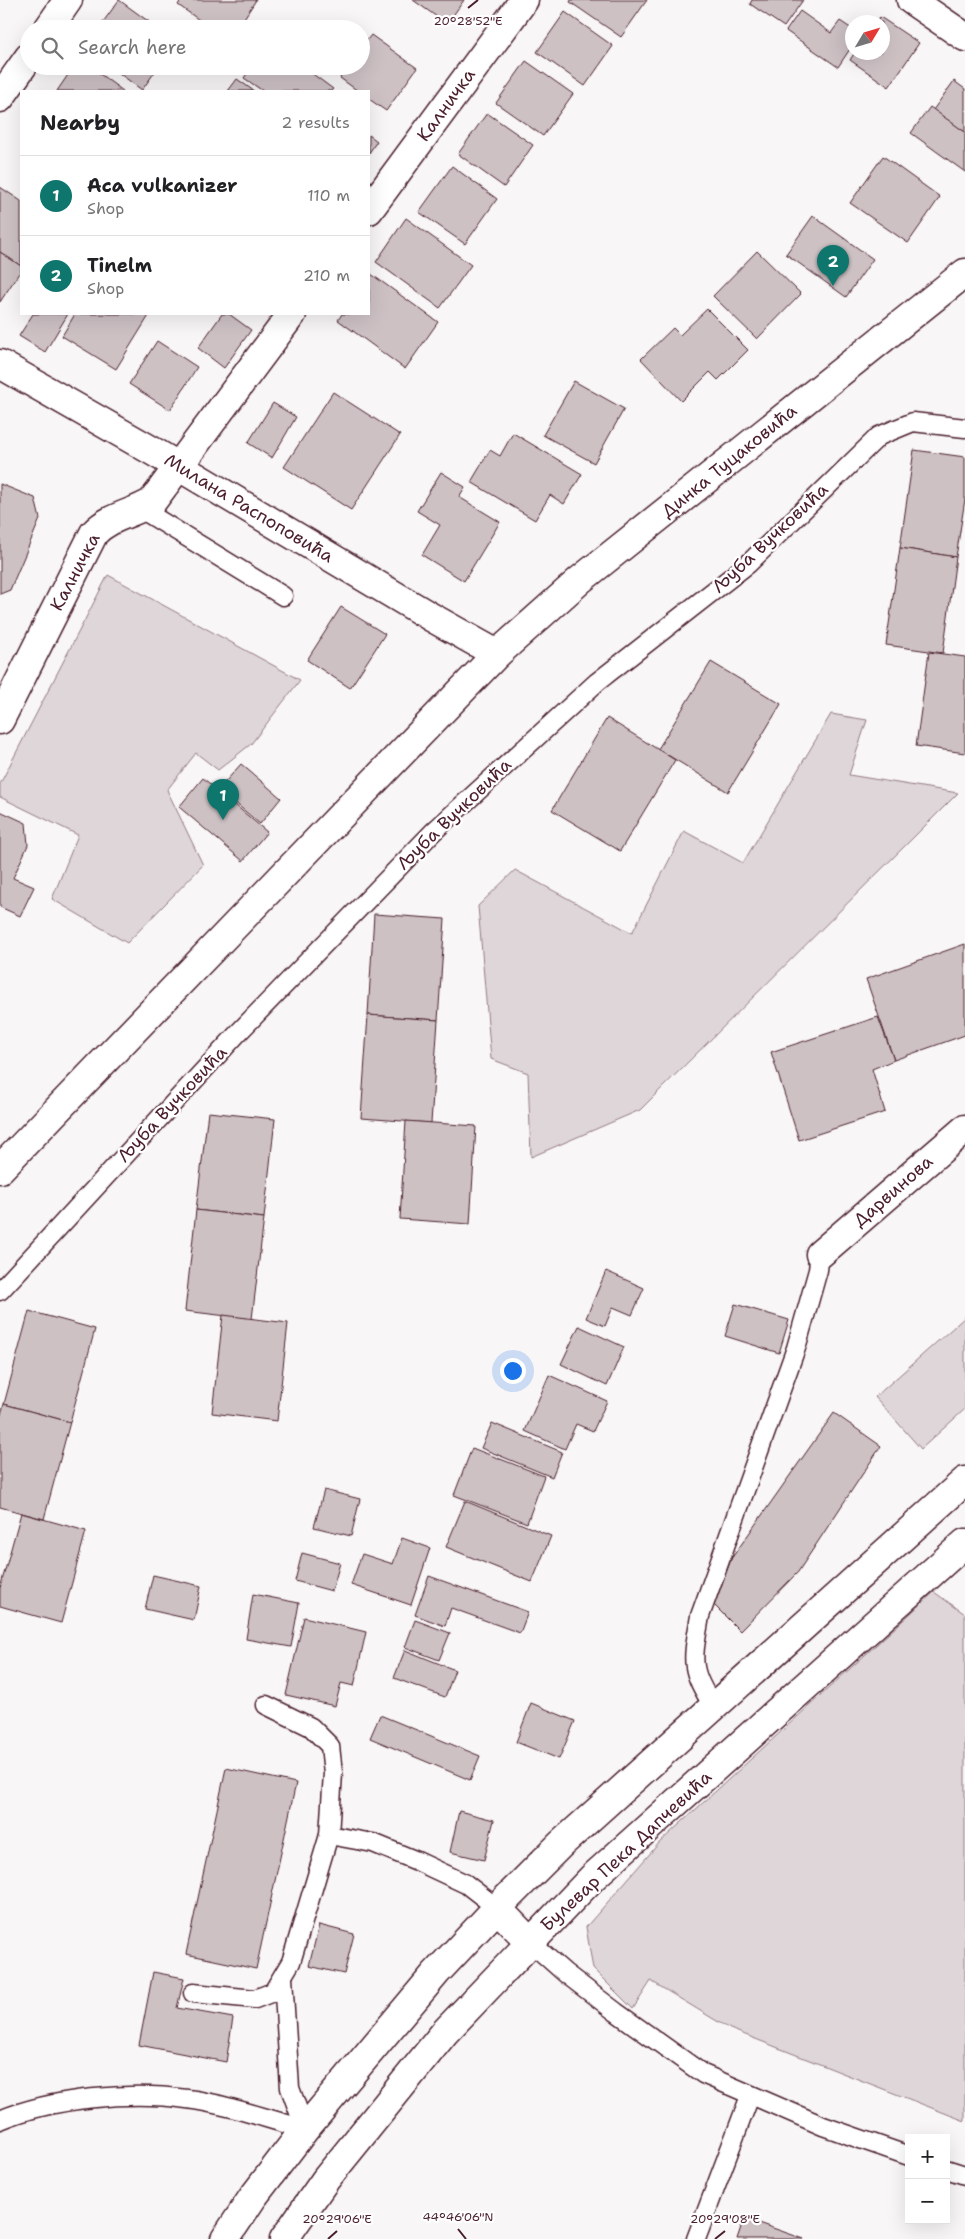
<!DOCTYPE html>
<meta charset="utf-8">
<style>
body{margin:0;font-family:"Shantell Sans",sans-serif;background:#f6f6f6;color:#202124}
.controls{position:absolute;right:15px;bottom:15px;display:grid;overflow:hidden;border-radius:0px;box-shadow:0 5px 20px #0002}
.controls button{width:45px;height:45px;display:grid;place-items:center;padding:0;border:0;border-bottom:1px solid #e0e0e0;background:#fff;color:#202124;font:25px sans-serif}
.compass{position:absolute;left:845px;top:15px;width:45px;height:45px;border-radius:50%;background:#fff;box-shadow:0 5px 20px #0002;rotate:52deg}
.you{position:absolute;left:512px;top:1370px;width:18px;height:18px;margin:-12px;border:4px solid #fff;border-radius:50%;background:#1a73e8;box-shadow:0 0 0 8px #1a73e833}
.badge{display:grid;place-items:center;width:32px;height:32px;border-radius:50%;background:#0f766e;color:#fff;font-size:16px;font-weight:700}
.pin{position:absolute;translate:-50% -41px;filter:drop-shadow(0 1px 2px #0008)}
.pin::after{content:'';position:absolute;top:26px;width:18px;height:15px;background:inherit;clip-path:polygon(0 0,100% 0,50% 100%)}
.list{margin:0;padding:0;list-style:none}
h2{display:flex;justify-content:space-between;align-items:center;height:65px;margin:0;padding:0 20px;font-size:21px}
h2 small{font-size:16px;font-weight:400;color:#757577}
.list li{display:grid;grid-template-columns:32px 1fr auto;gap:15px;align-items:center;box-sizing:border-box;height:80px;padding:0 20px;border-top:1px solid #e0e0e0}
.list b{display:block;font-size:19px;white-space:nowrap}
.list p{margin:0;font-size:16px;white-space:nowrap;color:#757577}
.list em{font-size:16px;font-style:normal;color:#757577}
.icon{flex:none;width:28px;height:28px;fill:none;stroke:currentColor;stroke-width:2;stroke-linecap:round;stroke-linejoin:round}
.map{position:relative;flex:none;width:965px;height:2239px;overflow:hidden}
.search{position:absolute;background:#fff;box-shadow:0 5px 20px #0002;left:20px;top:20px;width:350px;height:55px;display:flex;align-items:center;gap:12px;box-sizing:border-box;padding:0 18px;border-radius:28px;color:#757577;font-size:19px}
.panel{position:absolute;background:#fff;box-shadow:0 5px 20px #0002;left:20px;top:90px;width:350px;height:225px;border-radius:0px}
.map>svg:first-child{display:block}
.green{fill:#ded6d9;stroke:#947a82}
.building{fill:#cdc1c4;stroke:#4a1f2b}
.lines{fill:none;stroke-linecap:round;stroke-linejoin:round}
.service-casing{stroke:#4a1f2b;stroke-width:21}
.minor-casing{stroke:#4a1f2b;stroke-width:31}
.tertiary-casing{stroke:#4a1f2b;stroke-width:31}
.service{stroke:#fff;stroke-width:18}
.minor{stroke:#fff;stroke-width:28}
.tertiary{stroke:#fff;stroke-width:28}
.ticks{fill:none;stroke:#4a1f2b;stroke-width:2}
.labels{text-anchor:middle;dominant-baseline:central;stroke-width:4.5;stroke-linejoin:round;paint-order:stroke}
.street-label{font-size:18px;fill:#4a1f2b;stroke:#fff}
.ticks-label{font-size:12px;text-anchor:middle;fill:#4a1f2b;stroke:#fff;stroke-width:4.5;stroke-linejoin:round;paint-order:stroke}
</style>
<div class="map">
<svg width="965" height="2239" viewBox="0 0 965 2239">
<rect width="100%" height="100%" fill="#f8f6f7"/>
<filter id="ink" filterUnits="userSpaceOnUse"><feTurbulence type="fractalNoise" baseFrequency=".02" numOctaves="2"/><feDisplacementMap in="SourceGraphic" scale="10" xChannelSelector="R" yChannelSelector="G"/><feConvolveMatrix kernelMatrix="1 2 1 2 8 2 1 2 1" color-interpolation-filters="sRGB"/></filter>
<g filter="url(#ink)">
<g class="green">
<polygon points="108,575 300,680 251,744 218,770 196,753 167,790 203,865 127,943 52,899 78,835 0,797 0,784"/>
<polygon points="831,714 867,720 849,775 958,793 640,1110 531,1157 528,1073 491,1059 478,906 515,870 632,933 684,831 743,863"/>
<polygon points="965,1317 965,1409 921,1449 875,1397"/>
<polygon points="934,1592 965,1614 965,2121 730,2029 651,1981 633,2009 593,1969 586,1927 660,1842"/>
</g>
<g class="building">
<polygon points="119,0 159,29 98,29"/>
<polygon points="181,0 256,0 237,29 212,29 178,5"/>
<polygon points="413,0 464,0 447,24"/>
<polygon points="571,0 647,0 621,37 570,2"/>
<polygon points="752,0 803,0 784,27 750,4"/>
<polygon points="800,11 831,33 840,21 852,29 852,46 838,67 786,31"/>
<polygon points="565,12 613,46 585,86 537,52"/>
<polygon points="880,17 919,43 889,87 850,60 855,52 882,52 882,22 876,22"/>
<polygon points="371,35 417,68 386,111 369,99 369,91 358,91 340,78 348,66 361,66 361,48"/>
<polygon points="526,61 573,94 543,136 496,103"/>
<polygon points="74,66 89,66 123,91 57,91"/>
<polygon points="109,66 159,66 142,90"/>
<polygon points="252,66 302,66 333,89 331,91 263,91 244,78"/>
<polygon points="237,79 254,91 228,91"/>
<polygon points="954,81 965,89 965,132 933,110"/>
<polygon points="930,107 965,132 965,172 911,133"/>
<polygon points="487,113 533,145 504,187 458,154"/>
<polygon points="369,135 377,141 369,153"/>
<polygon points="883,156 940,197 908,243 850,203"/>
<polygon points="452,166 497,199 465,244 419,212"/>
<polygon points="0,187 21,201 21,266 0,252"/>
<polygon points="813,216 873,259 846,297 786,254"/>
<polygon points="406,218 471,265 440,308 376,262"/>
<polygon points="757,251 801,294 757,339 713,296"/>
<polygon points="0,252 21,266 21,270 0,302"/>
<polygon points="371,274 438,322 405,369 338,320 342,314 369,314 369,276"/>
<polygon points="707,309 748,350 718,380 710,372 681,401 641,359 673,328 680,335"/>
<polygon points="33,314 68,314 45,352 19,336"/>
<polygon points="75,314 150,314 116,369 62,336"/>
<polygon points="222,314 229,314 251,330 224,368 198,348"/>
<polygon points="157,341 197,367 170,410 129,384"/>
<polygon points="574,381 624,409 594,463 543,435"/>
<polygon points="333,392 400,435 351,510 284,467"/>
<polygon points="273,403 296,417 272,458 248,443"/>
<polygon points="513,433 582,474 564,504 550,495 535,520 471,482 490,450 500,456"/>
<polygon points="914,450 965,457 965,499 956,557 900,548"/>
<polygon points="441,472 465,487 459,497 500,522 464,581 422,555 440,525 417,511"/>
<polygon points="0,484 35,498 40,519 10,590 0,594"/>
<polygon points="900,548 956,557 943,653 886,645"/>
<polygon points="341,607 385,634 350,688 307,660"/>
<polygon points="929,652 965,657 965,753 916,746"/>
<polygon points="711,662 781,704 728,792 658,749"/>
<polygon points="607,718 675,760 620,851 552,810"/>
<polygon points="241,764 281,798 260,824 219,789"/>
<polygon points="203,778 267,832 243,861 179,807"/>
<polygon points="0,811 26,823 28,845 13,878 34,887 20,916 0,907"/>
<polygon points="374,914 445,919 438,1020 368,1015"/>
<polygon points="965,944 965,1035 894,1060 866,979"/>
<polygon points="368,1015 438,1020 431,1123 361,1118"/>
<polygon points="878,1017 894,1060 872,1069 885,1112 799,1140 771,1052"/>
<polygon points="208,1112 275,1119 264,1218 196,1210"/>
<polygon points="406,1121 476,1126 470,1224 400,1219"/>
<polygon points="196,1210 264,1218 252,1319 185,1311"/>
<polygon points="606,1271 644,1288 632,1315 613,1307 605,1326 586,1318"/>
<polygon points="735,1304 789,1320 779,1353 725,1336"/>
<polygon points="29,1311 95,1329 70,1422 4,1404"/>
<polygon points="223,1315 288,1323 277,1421 212,1413"/>
<polygon points="579,1326 624,1347 607,1386 561,1364"/>
<polygon points="549,1375 607,1401 593,1431 576,1424 565,1449 525,1431"/>
<polygon points="4,1404 70,1422 44,1519 0,1507 0,1418"/>
<polygon points="834,1413 881,1446 798,1572 740,1631 714,1605 731,1559"/>
<polygon points="492,1423 562,1452 552,1477 481,1448"/>
<polygon points="472,1448 544,1476 527,1523 454,1495"/>
<polygon points="324,1490 360,1499 351,1536 314,1527"/>
<polygon points="465,1501 551,1536 532,1582 446,1547"/>
<polygon points="21,1513 86,1531 61,1623 0,1606 0,1588"/>
<polygon points="402,1538 430,1548 411,1605 351,1585 362,1554 393,1564"/>
<polygon points="302,1553 340,1563 332,1591 295,1581"/>
<polygon points="153,1575 201,1586 194,1620 145,1609"/>
<polygon points="429,1576 528,1612 520,1633 451,1608 445,1626 415,1615"/>
<polygon points="253,1594 299,1603 291,1647 246,1639"/>
<polygon points="304,1617 366,1632 354,1686 341,1683 335,1706 286,1695"/>
<polygon points="415,1620 450,1633 439,1660 405,1647"/>
<polygon points="405,1650 455,1670 445,1697 394,1678"/>
<polygon points="531,1703 575,1721 559,1759 516,1742"/>
<polygon points="380,1715 480,1756 470,1780 370,1738"/>
<polygon points="226,1768 296,1783 256,1969 186,1954"/>
<polygon points="459,1811 494,1820 484,1860 450,1852"/>
<polygon points="319,1925 354,1934 344,1974 309,1966"/>
<polygon points="153,1972 184,1978 177,2008 233,2018 226,2062 139,2045"/>
<polygon points="744,2218 804,2239 737,2239"/>
</g>
<g class="lines">
<defs>
<g id="service">
<polyline points="141,509 283,596"/>
<polyline points="0,1291 239,1032 433,832 597,682 748,564 879,436 913,422 965,428"/>
<path d="M 713,1705 C 688,1669 693,1658 700,1616 L 796,1348 L 818,1270 L 820,1254"/>
<polyline points="329,1835 373,1843 417,1861 466,1884 497,1908"/>
<polyline points="530,1942 565,1973 616,2012 703,2074 823,2126 909,2156"/>
<polyline points="283,1978 290,2088 305,2129"/>
<polyline points="193,1993 255,1999 273,1992 291,1962 329,1835 333,1773 330,1746 311,1727 266,1705"/>
<path d="M 0,2120 C 53,2098 130,2091 187,2099 C 227,2104 266,2119 305,2129"/>
<polyline points="946,2169 965,2175"/>
<polyline points="696,2239 750,2096"/>
</g>
<g id="minor">
<polyline points="911,0 965,37"/>
<polyline points="48,29 68,0"/>
<polyline points="0,98 29,57"/>
<polyline points="369,210 524,0"/>
<polyline points="0,364 156,453 431,617 497,654"/>
<path d="M 0,720 L 94,533 C 110,516 133,514 152,502 L 292,314"/>
<polyline points="0,1169 497,654 580,580 965,273"/>
<polyline points="820,1254 965,1129"/>
</g>
<g id="tertiary">
<polyline points="497,1908 530,1942"/>
<polyline points="225,2239 253,2197 305,2129 436,1973 497,1908 561,1844 965,1481"/>
<polyline points="284,2239 326,2179 445,2032 593,1877 965,1543"/>
</g>
</defs>
<use href="#service" class="service-casing"/>
<use href="#minor" class="minor-casing"/>
<use href="#tertiary" class="tertiary-casing"/>
<use href="#service" class="service"/>
<use href="#minor" class="minor"/>
<use href="#tertiary" class="tertiary"/>
</g>
</g>
<path class="ticks" d="M 468,8 L 478,0M 458,2229 L 466,2239M 328,2239 L 337,2231M 715,2239 L 725,2231"/>
<g class="labels">
<g class="street-label">
<text transform="translate(446 105) rotate(-54)">Калничка</text>
<text transform="translate(729 461) rotate(-39)">Динка Туцаковића</text>
<text transform="translate(249 508) rotate(31)">Милана Распоповића</text>
<text transform="translate(770 538) rotate(-43)">Љуба Вучковића</text>
<text transform="translate(75 572) rotate(-62)">Калничка</text>
<text transform="translate(454 814) rotate(-44)">Љуба Вучковића</text>
<text transform="translate(172 1104) rotate(-47)">Љуба Вучковића</text>
<text transform="translate(893 1191) rotate(-41)">Дарвинова</text>
<text transform="translate(626 1851) rotate(-43)">Булевар Пека Дапчевића</text>
</g>
</g>
<g class="ticks-label">
<text x="468" y="25">20°28'52"E</text>
<text x="458" y="2221">44°46'06"N</text>
<text x="337" y="2223">20°29'06"E</text>
<text x="725" y="2223">20°29'08"E</text>
</g>
</svg>
<div class="controls">
<button>+</button>
<button>−</button>
</div>
<svg class="compass" viewBox="-18 -18 36 36"><path d="M0-13l5 13h-10z" fill="#e53935"/><path d="M0 13l5-13h-10z" fill="#757577"/></svg>
<div class="you"></div>
<div class="pin badge" style="left:223px;top:820px">1</div>
<div class="pin badge" style="left:833px;top:286px">2</div>
<div class="search"><svg class="icon" aria-label="search" viewBox="0 0 24 24"><circle cx="10" cy="10" r="6"/><path d="M15 15l6 6"/></svg>Search here</div>
<section class="panel">
<h2>Nearby<small>2 results</small></h2>
<ul class="list">
<li><span class="badge">1</span><div><b>Aca vulkanizer</b><p>Shop</p></div><em>110 m</em></li>
<li><span class="badge">2</span><div><b>Tinelm</b><p>Shop</p></div><em>210 m</em></li>
</ul>
</section>
</div>
